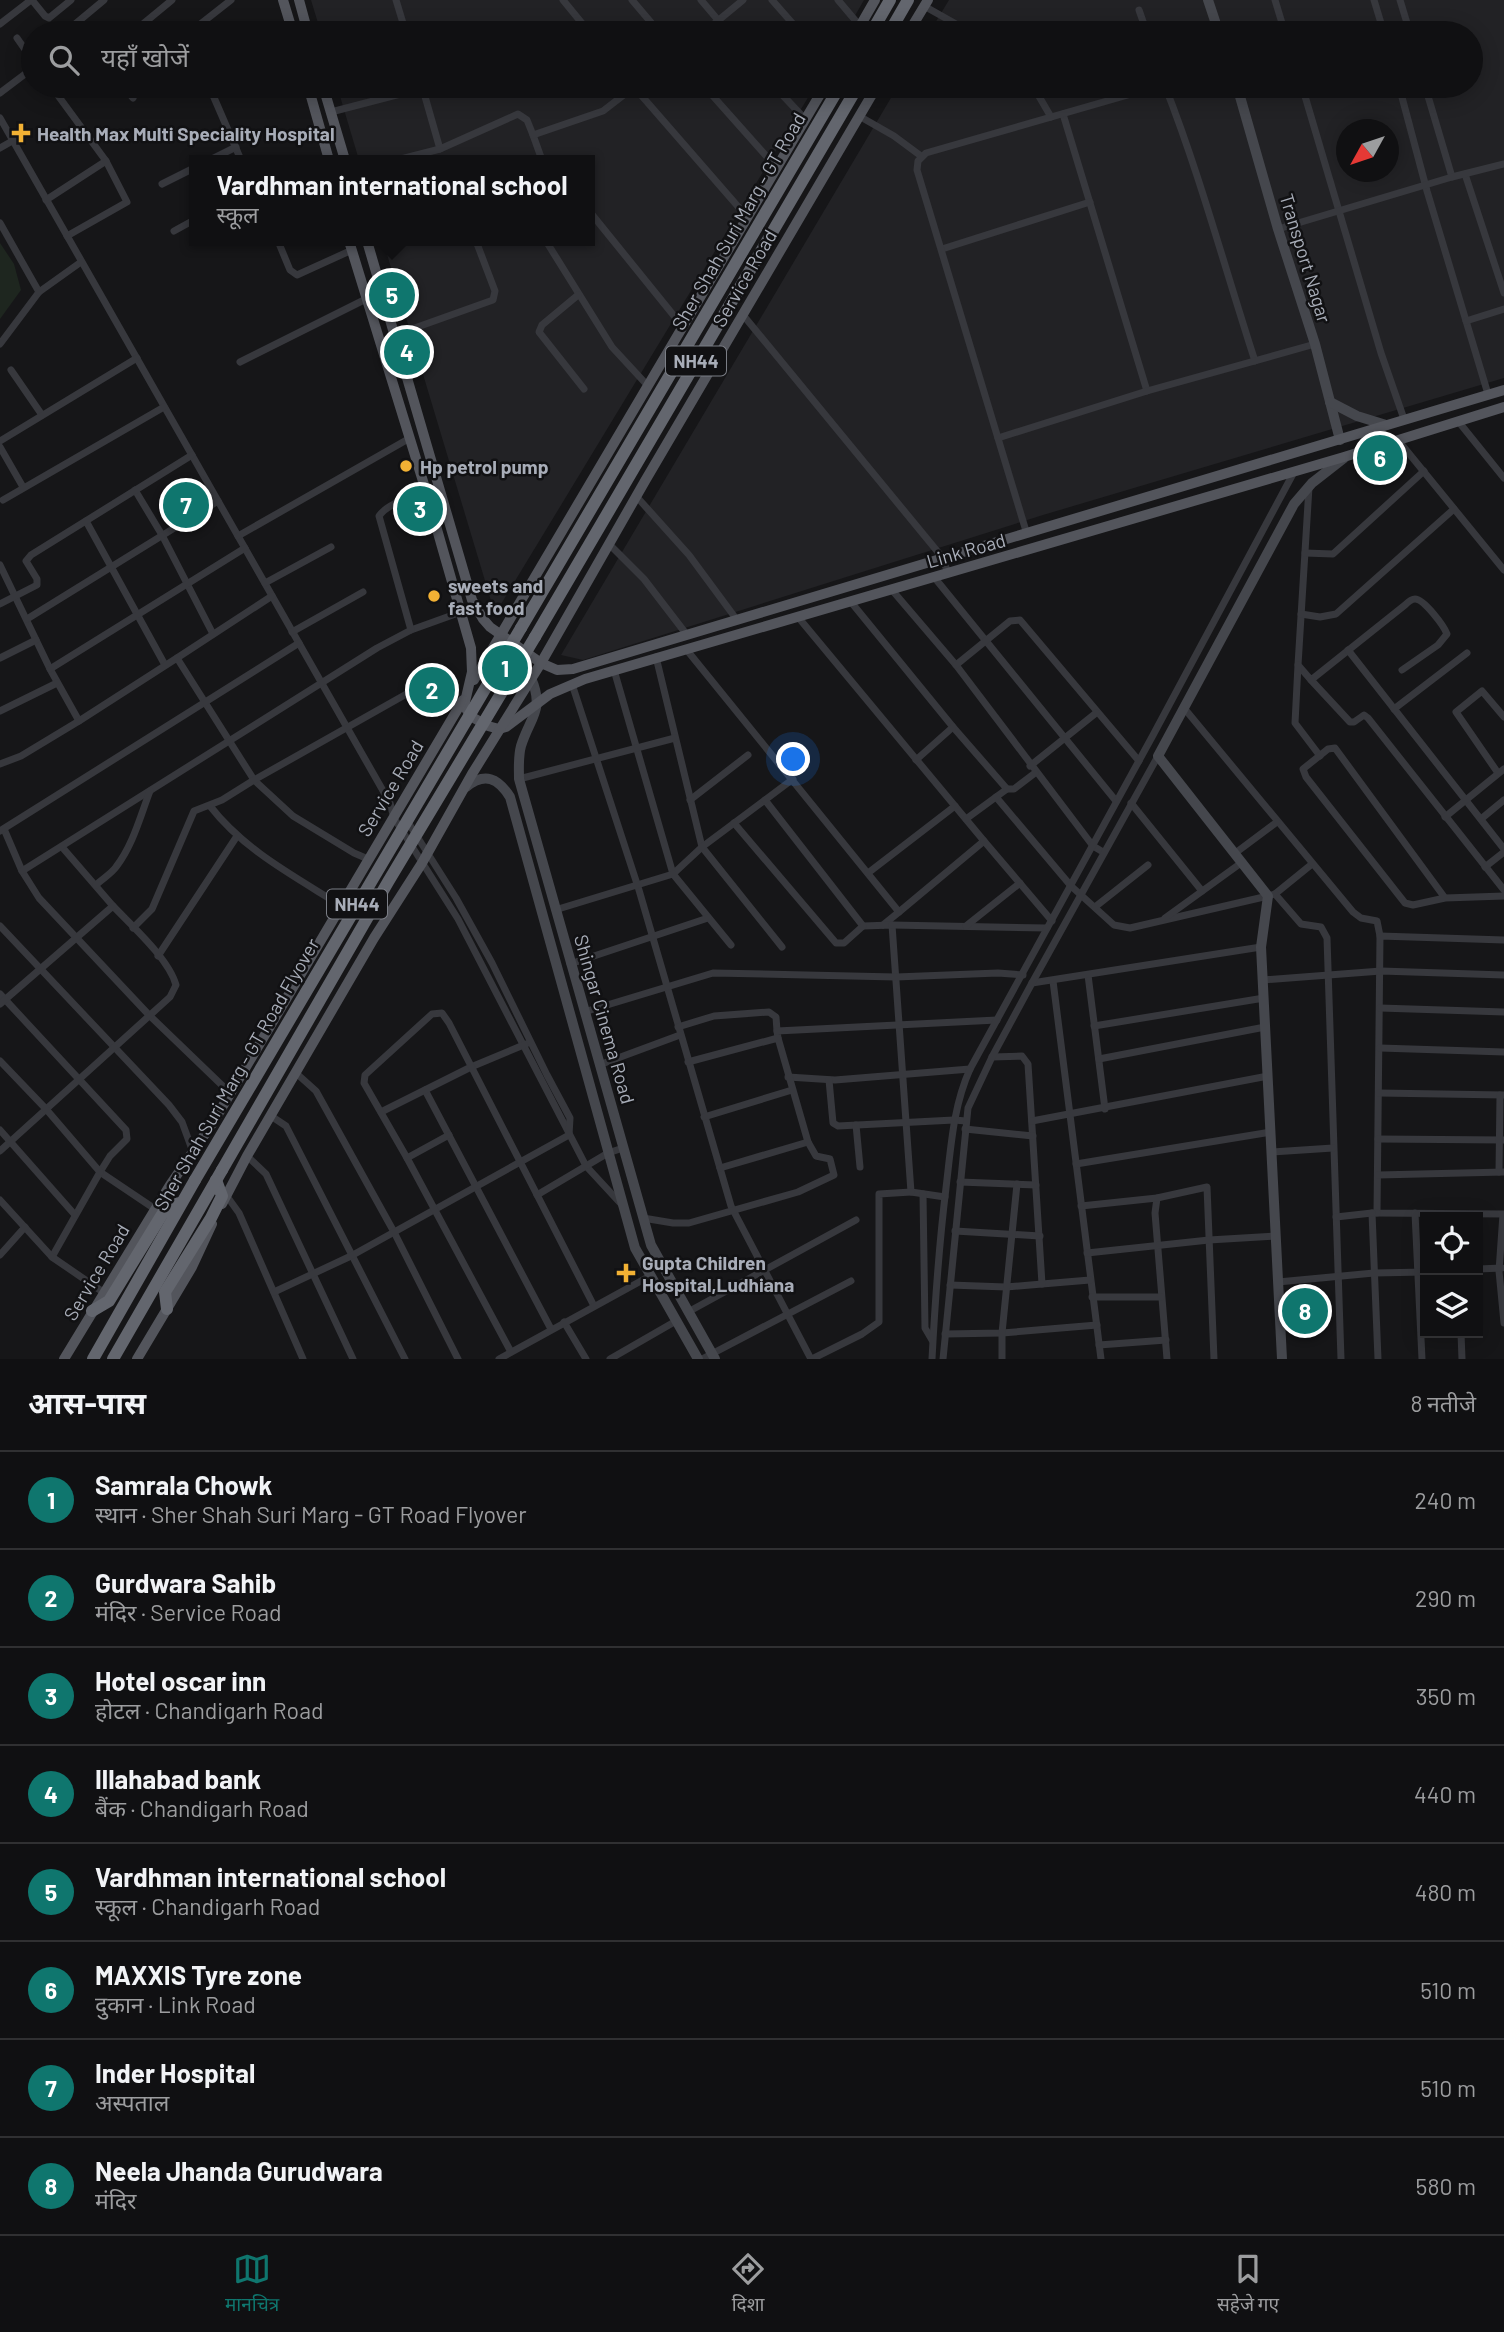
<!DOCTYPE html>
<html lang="hi">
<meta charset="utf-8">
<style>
body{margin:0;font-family:Barlow,"Noto Sans Devanagari",sans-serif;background:#19191b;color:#f1f3f6}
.controls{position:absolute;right:21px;bottom:21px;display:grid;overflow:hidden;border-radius:0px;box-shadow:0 4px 18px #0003}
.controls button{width:63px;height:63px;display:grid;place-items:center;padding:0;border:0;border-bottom:2px solid #303032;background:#101012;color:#f1f3f6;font:35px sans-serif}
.compass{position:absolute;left:1336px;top:119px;width:63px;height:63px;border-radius:50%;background:#101012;box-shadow:0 4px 18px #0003;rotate:230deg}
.you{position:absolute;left:794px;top:760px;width:24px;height:24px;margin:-18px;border:5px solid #fff;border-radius:50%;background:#1a73e8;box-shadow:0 0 0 10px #1a73e833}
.badge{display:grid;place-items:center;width:46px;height:46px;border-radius:50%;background:#0f766e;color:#fff;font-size:23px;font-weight:700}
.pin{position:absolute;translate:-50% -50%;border:4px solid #fff;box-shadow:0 2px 7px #0006}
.popup{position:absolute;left:189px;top:155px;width:406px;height:91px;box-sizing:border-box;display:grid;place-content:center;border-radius:0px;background:#101012;filter:drop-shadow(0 2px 5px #0005);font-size:23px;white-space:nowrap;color:#9c9d9f}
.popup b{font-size:26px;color:#f1f3f6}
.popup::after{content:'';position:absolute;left:50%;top:100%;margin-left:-14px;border:14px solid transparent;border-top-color:#101012}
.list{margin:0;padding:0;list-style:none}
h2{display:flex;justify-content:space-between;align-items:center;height:91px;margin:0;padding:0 28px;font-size:30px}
h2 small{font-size:23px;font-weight:400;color:#9c9d9f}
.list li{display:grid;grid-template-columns:46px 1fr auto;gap:21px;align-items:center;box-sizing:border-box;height:98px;padding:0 28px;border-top:2px solid #303032}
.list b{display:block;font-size:26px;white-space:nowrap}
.list p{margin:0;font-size:23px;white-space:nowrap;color:#9c9d9f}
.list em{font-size:23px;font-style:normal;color:#9c9d9f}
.icon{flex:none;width:38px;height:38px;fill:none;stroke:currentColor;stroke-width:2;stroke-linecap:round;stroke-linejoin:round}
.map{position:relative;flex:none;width:1504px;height:1359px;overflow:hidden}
.search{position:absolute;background:#101012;box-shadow:0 4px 18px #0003;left:21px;right:21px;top:21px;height:77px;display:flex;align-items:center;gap:18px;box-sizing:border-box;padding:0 24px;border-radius:38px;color:#9c9d9f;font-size:26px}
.sheet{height:875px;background:#101012}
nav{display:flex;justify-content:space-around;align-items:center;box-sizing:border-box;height:98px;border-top:2px solid #303032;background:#101012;font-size:19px;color:#9c9d9f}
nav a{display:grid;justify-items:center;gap:4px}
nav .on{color:#0f766e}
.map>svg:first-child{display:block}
.built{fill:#222225;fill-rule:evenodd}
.green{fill:#1e261f}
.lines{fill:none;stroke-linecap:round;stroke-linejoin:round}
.street{stroke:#37383d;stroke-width:7}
.secondary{stroke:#45474d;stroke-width:10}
.primary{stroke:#53555c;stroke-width:10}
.highway{stroke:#63666e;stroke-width:12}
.highway-bridge{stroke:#63666e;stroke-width:12}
.poi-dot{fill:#f2b134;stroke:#111113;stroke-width:2.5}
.labels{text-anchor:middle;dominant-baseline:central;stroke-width:5;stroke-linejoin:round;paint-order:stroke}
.shield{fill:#111113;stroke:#7b7e86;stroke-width:2}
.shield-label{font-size:18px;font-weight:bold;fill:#a8adb8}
.poi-label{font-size:19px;font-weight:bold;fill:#a8adb8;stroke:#111113;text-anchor:start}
.street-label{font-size:19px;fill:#a8adb8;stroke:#111113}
</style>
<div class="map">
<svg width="1504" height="1359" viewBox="0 0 1504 1359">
<rect width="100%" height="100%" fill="#161618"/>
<g class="built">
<polygon points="311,0 864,0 845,33 321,33"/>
<path d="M 949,0 L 1504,0 L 1504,378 L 1043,515 L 583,660 L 561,655 L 898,86 L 1471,86 L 1471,33 L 929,33 ZM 1346,130 L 1388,130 L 1388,172 L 1346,172 Z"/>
<polygon points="337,86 815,86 495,614 383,241 590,241 590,160 359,160"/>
</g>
<polygon class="green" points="0,243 14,264 21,290 0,319"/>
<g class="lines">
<g class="street">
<polyline points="32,0 45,16 49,18 71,0"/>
<polyline points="396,0 406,33"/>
<polyline points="563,0 590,33"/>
<polyline points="632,0 660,33"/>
<polyline points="701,0 729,33"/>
<polyline points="772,0 801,33"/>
<polyline points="838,0 860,26"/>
<polyline points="1275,0 1285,33"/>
<polyline points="1374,0 1384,33"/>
<polyline points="1400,0 1410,33"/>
<polyline points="924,6 972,33"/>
<polyline points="1139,10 1147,33"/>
<polyline points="0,24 31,0"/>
<polyline points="78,33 74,25 104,0"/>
<polyline points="132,33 172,0"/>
<polyline points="189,33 231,0"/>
<polyline points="703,33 743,0"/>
<polyline points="17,38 33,61"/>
<polyline points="51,86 106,161 127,202 67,236"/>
<polyline points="123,86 133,98"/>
<polyline points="209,86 241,160"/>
<polyline points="422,86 440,149"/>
<polyline points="704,86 777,168"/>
<polyline points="774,86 805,119"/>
<polyline points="1033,86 1051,117"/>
<path d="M 1165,86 C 1200,175 1225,269 1255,361"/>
<polyline points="1302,86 1381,353 1404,419"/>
<polyline points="1399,86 1427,191 1488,394"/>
<polyline points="1425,86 1452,177"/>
<polyline points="0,93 33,68"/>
<polyline points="331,112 431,86"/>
<polyline points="1063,114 1147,391"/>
<polyline points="859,116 894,136 921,156"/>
<polyline points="0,118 390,803 394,818 458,919 586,1166 622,1205"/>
<polyline points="533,135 542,160"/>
<polyline points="0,148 14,140"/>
<polyline points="210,160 236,147"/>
<polyline points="397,160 440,149 518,114 527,120 533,135 603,111 634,87 748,218"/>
<polyline points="1465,174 1504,293"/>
<polyline points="162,184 194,168"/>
<polyline points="46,200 106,161"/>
<polyline points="590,212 683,327"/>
<polyline points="0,223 39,292 0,344"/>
<polyline points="1278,229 1452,177 1504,164"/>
<polyline points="174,231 194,220"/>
<polyline points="278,241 290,270 297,275 352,250"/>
<polyline points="546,241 612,347 648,386"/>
<polyline points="942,249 1090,202"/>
<polyline points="39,292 81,262"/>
<polyline points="578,295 542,325 539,332 584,389"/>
<polyline points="743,315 942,557 948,573"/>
<polyline points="1466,321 1504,309"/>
<polyline points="395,335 493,300 495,291 476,241"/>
<polyline points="240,362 368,298"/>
<polyline points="11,370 42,415"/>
<polyline points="1458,421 1504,478"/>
<polyline points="998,438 1147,391 1315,344"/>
<polyline points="1398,440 1504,570"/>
<polyline points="0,441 137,358"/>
<polyline points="0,447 23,487"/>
<path d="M 1309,487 L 1298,665 L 1311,680 L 1405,605 C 1407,603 1412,599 1415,599 C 1424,599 1444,626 1447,634 L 1438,645 L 1402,670"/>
<polyline points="135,490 162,535 213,634"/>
<polyline points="636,496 689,555 737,620"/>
<polyline points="3,500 164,407"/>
<polyline points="86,521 165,665"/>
<polyline points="1026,531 917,170 918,161 926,153 1159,86"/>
<polyline points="238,536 410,438"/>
<polyline points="609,544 644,579 687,635"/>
<polyline points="1305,553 1333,554 1424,471"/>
<polyline points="0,565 50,669 79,721"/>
<polyline points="934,577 1116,801"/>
<polyline points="265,583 331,547"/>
<polyline points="892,590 956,665 1093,846 1103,852"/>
<polyline points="851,602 953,727 1007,789 996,797 1071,886 1114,925 1130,928 1268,896 1275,894 1312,864"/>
<polyline points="0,604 37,585 37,579 26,561 31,555 192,455"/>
<polyline points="1301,614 1320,617 1336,614 1454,509"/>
<polyline points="798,617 984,841 899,912"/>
<polyline points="27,619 218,501"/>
<polyline points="411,630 461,612"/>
<polyline points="292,632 363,592"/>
<polyline points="686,649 899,912 883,925"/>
<polyline points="1348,650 1504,849"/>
<polyline points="656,657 702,847 782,947"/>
<polyline points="0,658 36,640"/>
<polyline points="177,658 272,596"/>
<polyline points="956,665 1010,621 1020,620 1139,761"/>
<polyline points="1298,665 1295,723 1320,756"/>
<polyline points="50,669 245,548"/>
<polyline points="614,670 673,874 702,847 765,800 863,926 892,925 911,1192 945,1197"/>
<polyline points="1311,680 1350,722 1354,722 1364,715 1368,718 1504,890"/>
<polyline points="572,684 639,890 731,1206 811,1359"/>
<polyline points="1184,708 1353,912 1361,918 1377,921 1380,936"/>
<polyline points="1394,709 1467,653"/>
<polyline points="0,711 57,683"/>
<polyline points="916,760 953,727"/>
<polyline points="0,764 21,756 79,721 177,658 254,780 293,816 354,853 368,859"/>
<polyline points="1030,766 1096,713"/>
<polyline points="1498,773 1456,712 1482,691 1504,717"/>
<polyline points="519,779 675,738"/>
<polyline points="1007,789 1014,789 1035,773"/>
<polyline points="690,800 748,755"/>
<polyline points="765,800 793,779"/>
<polyline points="1131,803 1202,891"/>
<path d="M 210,806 C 244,850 294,876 340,905"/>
<polyline points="1445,817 1504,769"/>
<polyline points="966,819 996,797"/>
<polyline points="1481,819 1504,800"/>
<polyline points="734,823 836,943 844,943 863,926"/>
<polyline points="4,829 22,871 39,898 149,1015 230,1093"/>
<polyline points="0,831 299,643"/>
<polyline points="984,841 1052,921"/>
<polyline points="62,847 113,906"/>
<polyline points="1234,854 1277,822"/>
<polyline points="1485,867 1504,852"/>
<path d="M 22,871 L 377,648 L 411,630 L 379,516 C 388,503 412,497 426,491"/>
<polyline points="868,873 955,806"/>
<path d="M 96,885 C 102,879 111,874 116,867 C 133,845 140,817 150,791"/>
<polyline points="1275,894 1301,924 1321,927 1327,938 1341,1359"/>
<polyline points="1445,898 1335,748 1328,749 1303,769 1306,777 1405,903 1413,905 1445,898 1504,896"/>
<polyline points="1095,907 1148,865"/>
<polyline points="555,910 673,874 731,945"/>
<polyline points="1165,918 1241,863"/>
<polyline points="892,925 1047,928"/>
<polyline points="0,926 169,1105 182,1122 193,1152"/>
<polyline points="966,926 1020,883"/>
<polyline points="133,928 152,909 194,811 222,800 254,780 410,692"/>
<polyline points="1504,940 1380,936 1377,1213 1503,1214 1499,1271 1504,1323"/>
<polyline points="158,956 237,836"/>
<polyline points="570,964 708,918"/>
<polyline points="1088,975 1105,1109"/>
<polyline points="1263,980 1381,971 1504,975"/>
<polyline points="1053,981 1101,1359"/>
<polyline points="1032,983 1261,947"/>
<polyline points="0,994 126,1130 127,1139 110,1156 100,1172 155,1209"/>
<path d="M 0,1004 L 113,906 C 132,926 169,959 176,985 L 170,997 L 0,1151"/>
<polyline points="1380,1008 1504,1012"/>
<polyline points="584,1012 713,973 896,977 998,973 1023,975"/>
<polyline points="1094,1026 1264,998"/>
<polyline points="678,1027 714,1016 769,1012 776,1017 777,1031"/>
<polyline points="778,1038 777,1031 997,1020"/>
<polyline points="1380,1048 1504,1052"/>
<polyline points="992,1057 1022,1056 1028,1064 1042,1284 1090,1280"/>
<polyline points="1099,1059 1265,1027"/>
<polyline points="0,1061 46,1109 100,1172 52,1257"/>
<polyline points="599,1065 680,1035"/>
<polyline points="296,1073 316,1091 394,1232 458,1359"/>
<polyline points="788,1077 835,1080 970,1069"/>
<polyline points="829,1080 833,1123 838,1126 954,1120 966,1121"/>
<polyline points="425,1090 551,1329"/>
<polyline points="1379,1093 1504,1095"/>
<polyline points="381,1112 471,1067 526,1044"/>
<polyline points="271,1116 286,1126 405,1359"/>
<polyline points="704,1117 792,1090"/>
<polyline points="1032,1121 1268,1076"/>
<polyline points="856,1125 860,1167"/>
<polyline points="965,1129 1033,1136"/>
<polyline points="0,1130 75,1215"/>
<polyline points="1378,1139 1504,1140"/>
<polyline points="1272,1152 1333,1148"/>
<polyline points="247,1156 266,1174 353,1359"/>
<polyline points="407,1158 449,1135"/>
<polyline points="1076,1164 1271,1132"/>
<polyline points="720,1168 808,1142"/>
<polyline points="1499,1172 1500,1095"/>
<polyline points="1378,1175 1504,1172"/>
<polyline points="960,1182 1036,1185"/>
<polyline points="923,1194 925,1328 932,1340"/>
<polyline points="226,1195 239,1213 303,1359"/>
<polyline points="537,1195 608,1153 623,1148"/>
<polyline points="1157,1198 1155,1213 1167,1359"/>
<polyline points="0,1200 52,1257 103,1292"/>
<polyline points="1081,1206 1157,1198 1207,1187 1214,1359"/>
<polyline points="1377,1213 1372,1213 1378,1359"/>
<polyline points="1415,1213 1422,1359"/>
<polyline points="1336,1217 1372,1213"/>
<polyline points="643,1218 673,1223 689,1223 798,1192 834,1175 830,1159 816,1156 808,1142 778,1038 688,1062"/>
<polyline points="955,1231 1040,1236"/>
<polyline points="1087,1253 1209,1240 1276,1236"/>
<polyline points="0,1255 25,1227"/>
<polyline points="1478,1269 1502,1268"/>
<polyline points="1278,1282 1374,1273 1425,1272"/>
<polyline points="950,1285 1006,1287 1042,1284"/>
<polyline points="274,1292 351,1256 569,1135 570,1118 547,1075 492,963 456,898 406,819"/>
<polyline points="1092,1297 1161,1297"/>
<polyline points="688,1312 856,1220"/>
<polyline points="564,1322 586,1359"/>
<polyline points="1461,1333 1462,1359"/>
<polyline points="945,1334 1002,1333 1097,1325"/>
<polyline points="1099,1345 1166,1340"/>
<polyline points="511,1352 407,1158 364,1083 365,1075 432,1014 442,1013 449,1023 594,1306"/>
<polyline points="499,1359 650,1276"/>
<polyline points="610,1359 676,1321"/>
<polyline points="702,1359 851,1281"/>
<polyline points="812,1359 862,1334 879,1322 879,1194 911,1192"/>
<path d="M 932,1359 C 935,1302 939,1245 946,1188 C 951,1147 953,1107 970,1069 L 1152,737 L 1294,472"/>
<polyline points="943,1359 968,1108 992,1057 1032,983 1158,756"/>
<polyline points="1002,1359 1002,1333 1017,1184"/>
</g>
<g class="secondary">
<polyline points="1208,0 1219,33"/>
<polyline points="1237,86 1278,229 1315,344 1340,440"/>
<polyline points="1330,402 1357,416 1386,425"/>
<path d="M 531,678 C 545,710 530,717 521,746 C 518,757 519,768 519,779 L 651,1245 L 715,1359"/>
<path d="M 466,787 C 485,772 498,778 510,797 L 635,1248 L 698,1359"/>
<polyline points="1282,1359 1261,947 1268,896 1158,756 1294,504 1312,483 1344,458"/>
</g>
<g class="primary">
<polyline points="283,0 293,33"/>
<polyline points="299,0 308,33"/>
<polyline points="856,33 875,0"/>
<polyline points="908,33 928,0"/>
<polyline points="308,86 329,160"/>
<polyline points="323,86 345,160"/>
<polyline points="349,241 426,491 471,648 472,672 464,706 472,717 488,726 499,729 506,727 550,694 585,679 1344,457 1504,407"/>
<path d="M 367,241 L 472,600 L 483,619 L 490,627 L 541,663 L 557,670 L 573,669 C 884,576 1194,482 1504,390"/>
<polyline points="474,680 825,86"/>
<polyline points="222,1204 247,1156 374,938 422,863 472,774 541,663 645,481 877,86"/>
<polyline points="64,1359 170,1185 214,1121 463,700"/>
<polyline points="137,1359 192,1267 212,1224"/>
</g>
<g class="highway">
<polyline points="871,33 890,0"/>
<polyline points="889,33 908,0"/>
<polyline points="521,628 840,86"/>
<polyline points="535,637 858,86"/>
<polyline points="167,1309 165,1292 211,1218 222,1196 216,1180"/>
<polyline points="92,1311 109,1301 163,1213 174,1204 181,1203"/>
<polyline points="93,1359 195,1180"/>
<polyline points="113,1359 222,1170"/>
</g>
<g class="highway-bridge">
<polyline points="222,1170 388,882 535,637"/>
<polyline points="195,1180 521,628"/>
</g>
</g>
<g class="poi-dot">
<path d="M17.5 122.5h7v7h7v7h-7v7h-7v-7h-7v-7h7z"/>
<circle cx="406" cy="466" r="7"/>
<circle cx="434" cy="596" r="7"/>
<path d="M622.5 1262.5h7v7h7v7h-7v7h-7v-7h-7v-7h7z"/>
</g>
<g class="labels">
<g class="shield">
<rect x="666" y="346.5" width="60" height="29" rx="5"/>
<rect x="327" y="889.5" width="60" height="29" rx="5"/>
</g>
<g class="shield-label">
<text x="696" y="361">NH44</text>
<text x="357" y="904">NH44</text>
</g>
<g class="poi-label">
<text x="37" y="133">Health Max Multi Speciality Hospital</text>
<text x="420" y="466">Hp petrol pump</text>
<text x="448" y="585">sweets and<tspan x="448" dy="22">fast food</tspan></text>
<text x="642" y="1262">Gupta Children<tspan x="642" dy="22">Hospital,Ludhiana</tspan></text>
</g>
<g class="street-label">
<text transform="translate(738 221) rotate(-60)">Sher Shah Suri Marg - GT Road</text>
<text transform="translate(1306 258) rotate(73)">Transport Nagar</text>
<text transform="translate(744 278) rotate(-60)">Service Road</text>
<text transform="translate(966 550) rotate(-16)">Link Road</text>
<text transform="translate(390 788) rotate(-59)">Service Road</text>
<text transform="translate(605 1019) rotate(74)">Shingar Cinema Road</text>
<text transform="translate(236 1074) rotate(-60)">Sher Shah Suri Marg - GT Road Flyover</text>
<text transform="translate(96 1272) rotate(-59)">Service Road</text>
</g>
</g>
</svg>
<div class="controls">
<button><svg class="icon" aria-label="locate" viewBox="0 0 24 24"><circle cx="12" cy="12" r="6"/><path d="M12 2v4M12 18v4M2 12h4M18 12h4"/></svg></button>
<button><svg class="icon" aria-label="layers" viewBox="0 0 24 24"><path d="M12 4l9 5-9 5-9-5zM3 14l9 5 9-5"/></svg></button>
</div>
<svg class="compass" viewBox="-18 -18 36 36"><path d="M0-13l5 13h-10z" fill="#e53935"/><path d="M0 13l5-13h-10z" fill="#9c9d9f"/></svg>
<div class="you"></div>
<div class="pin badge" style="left:505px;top:668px">1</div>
<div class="pin badge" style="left:432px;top:690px">2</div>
<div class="pin badge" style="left:420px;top:509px">3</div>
<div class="pin badge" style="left:407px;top:352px">4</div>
<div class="pin badge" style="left:392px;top:295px">5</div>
<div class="popup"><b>Vardhman international school</b>स्कूल</div>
<div class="pin badge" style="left:1380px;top:458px">6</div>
<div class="pin badge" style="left:186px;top:505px">7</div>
<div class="pin badge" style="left:1305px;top:1311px">8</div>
<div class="search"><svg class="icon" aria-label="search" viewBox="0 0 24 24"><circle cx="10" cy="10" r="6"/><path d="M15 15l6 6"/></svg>यहाँ खोजें</div>
</div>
<section class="sheet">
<h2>आस-पास<small>8 नतीजे</small></h2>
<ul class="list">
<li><span class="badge">1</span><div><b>Samrala Chowk</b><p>स्थान · Sher Shah Suri Marg - GT Road Flyover</p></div><em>240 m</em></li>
<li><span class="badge">2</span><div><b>Gurdwara Sahib</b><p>मंदिर · Service Road</p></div><em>290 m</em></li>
<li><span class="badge">3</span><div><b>Hotel oscar inn</b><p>होटल · Chandigarh Road</p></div><em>350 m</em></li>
<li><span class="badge">4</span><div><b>Illahabad bank</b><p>बैंक · Chandigarh Road</p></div><em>440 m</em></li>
<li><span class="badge">5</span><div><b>Vardhman international school</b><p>स्कूल · Chandigarh Road</p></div><em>480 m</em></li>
<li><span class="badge">6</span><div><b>MAXXIS Tyre zone</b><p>दुकान · Link Road</p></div><em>510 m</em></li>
<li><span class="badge">7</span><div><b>Inder Hospital</b><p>अस्पताल</p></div><em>510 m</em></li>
<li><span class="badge">8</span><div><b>Neela Jhanda Gurudwara</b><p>मंदिर</p></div><em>580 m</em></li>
</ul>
</section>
<nav>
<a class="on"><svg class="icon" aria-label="map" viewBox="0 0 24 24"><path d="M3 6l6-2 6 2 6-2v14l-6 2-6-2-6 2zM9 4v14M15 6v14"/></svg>मानचित्र</a>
<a><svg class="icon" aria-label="directions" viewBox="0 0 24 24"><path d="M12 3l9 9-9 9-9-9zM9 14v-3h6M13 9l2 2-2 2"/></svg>दिशा</a>
<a><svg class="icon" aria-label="saved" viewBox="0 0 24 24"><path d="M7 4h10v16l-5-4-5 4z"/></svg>सहेजे गए</a>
</nav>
